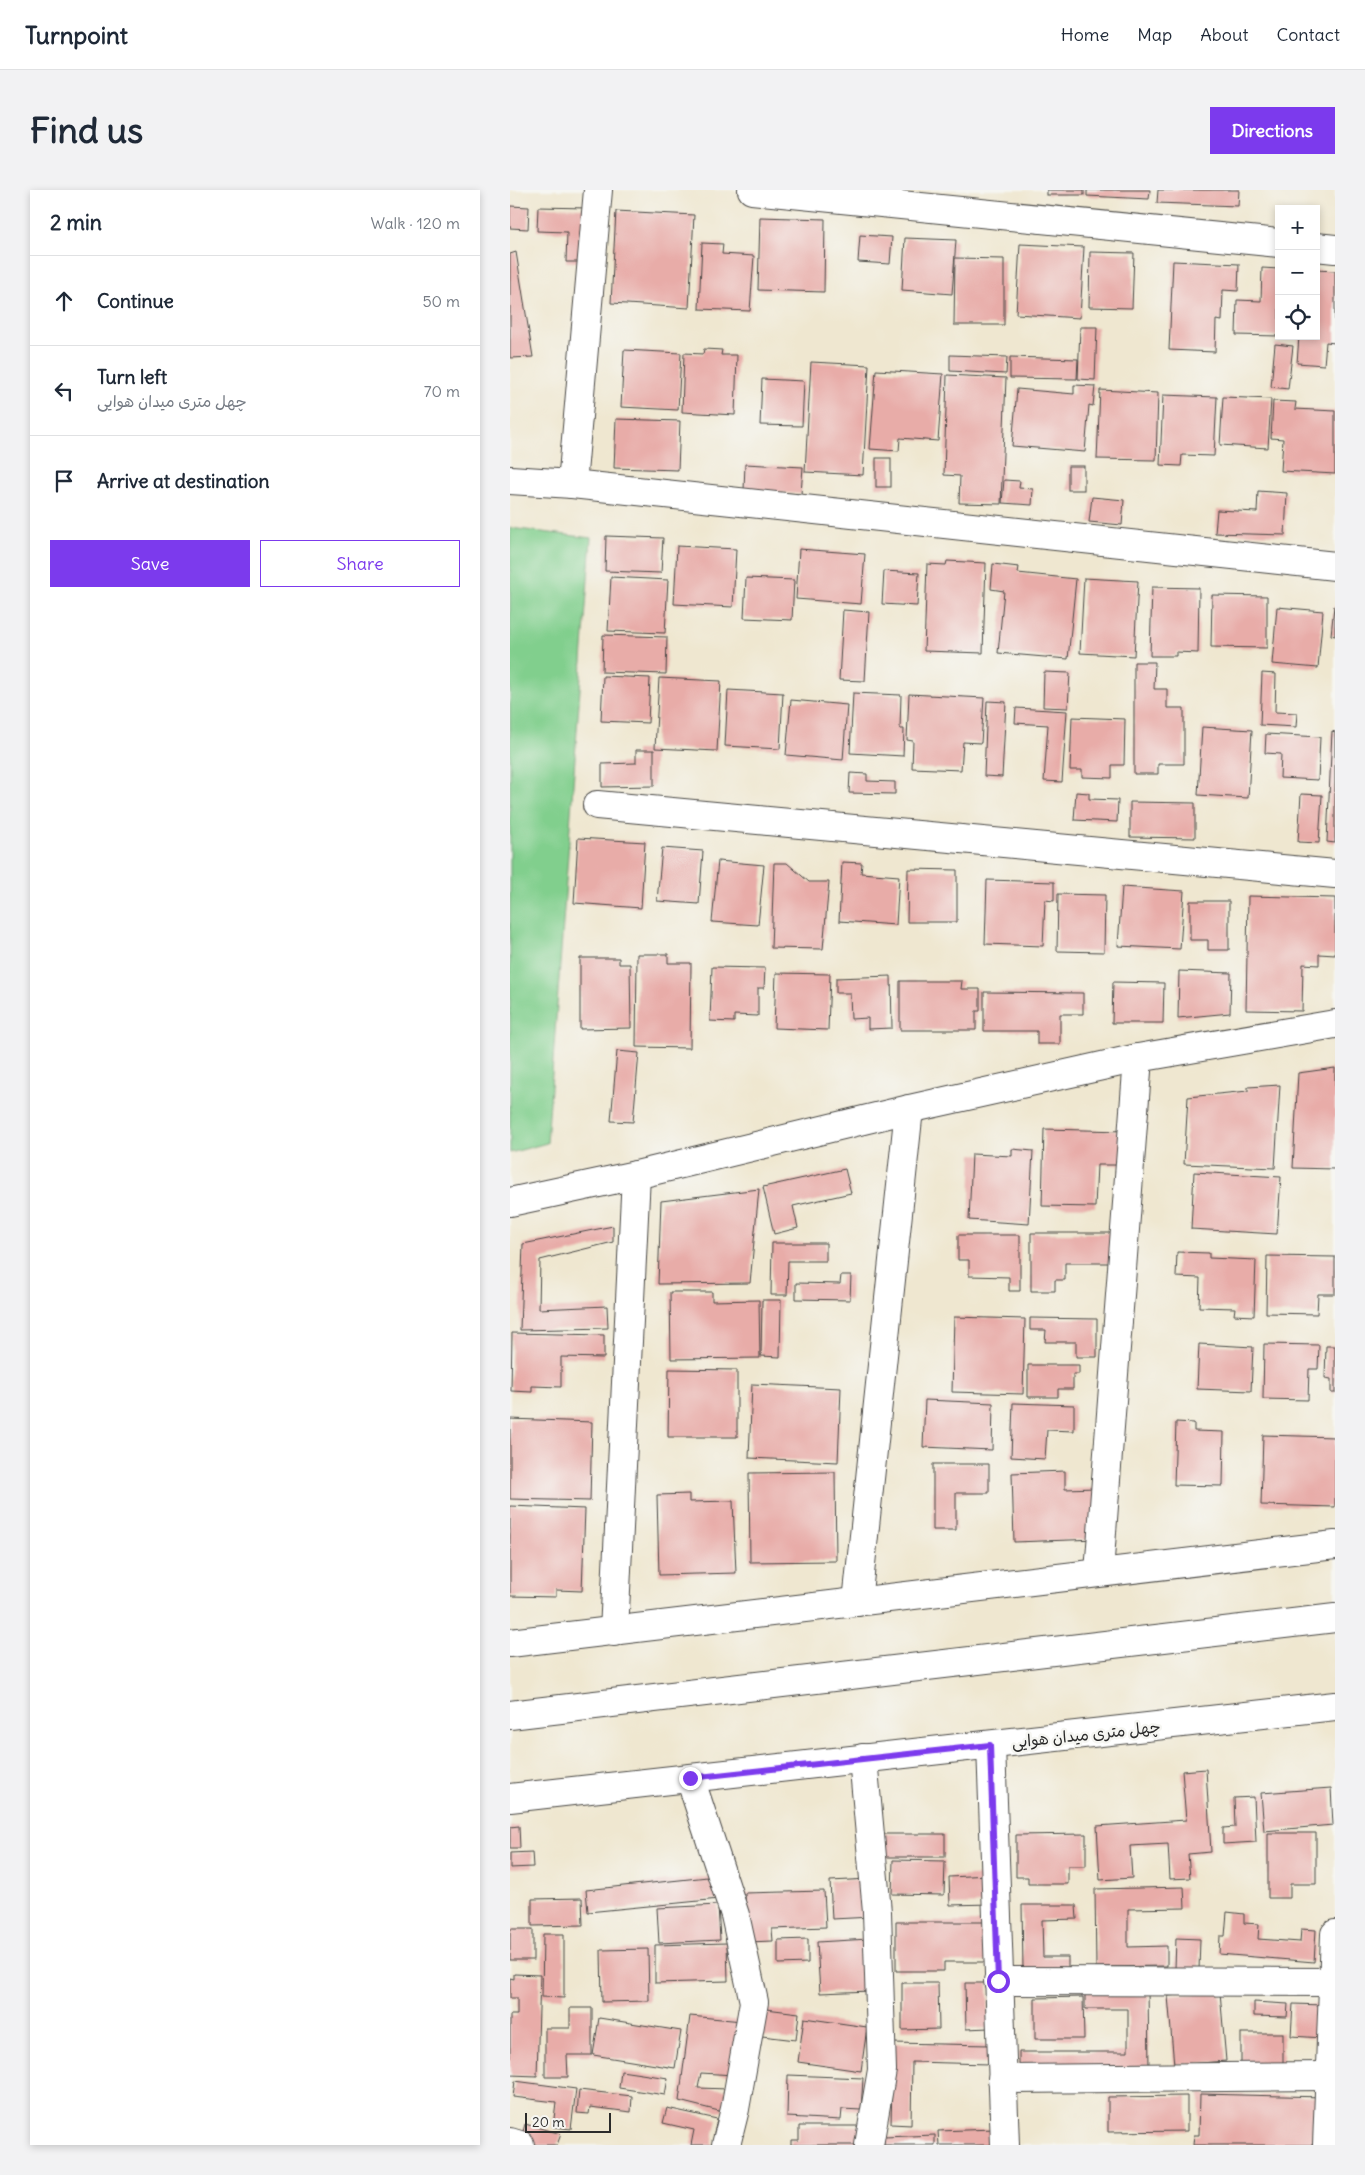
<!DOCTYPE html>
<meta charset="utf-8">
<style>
body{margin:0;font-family:Delius,"Playpen Sans Arabic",sans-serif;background:#f2f2f3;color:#1f2937}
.controls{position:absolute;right:15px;top:15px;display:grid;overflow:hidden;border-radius:0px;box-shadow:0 2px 8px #0003}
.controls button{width:45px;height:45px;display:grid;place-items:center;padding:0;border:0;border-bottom:1px solid #e0e1e3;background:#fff;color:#1f2937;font:25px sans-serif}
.scale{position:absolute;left:15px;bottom:12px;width:86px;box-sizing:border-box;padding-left:5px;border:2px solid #2b2b2b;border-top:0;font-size:14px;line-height:18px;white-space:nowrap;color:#2b2b2b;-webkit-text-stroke:4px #f6f6f2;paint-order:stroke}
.stop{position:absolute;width:15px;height:15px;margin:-11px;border:4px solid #7c3aed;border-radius:50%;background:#fff}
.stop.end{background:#7c3aed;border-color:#fff;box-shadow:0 1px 5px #0008}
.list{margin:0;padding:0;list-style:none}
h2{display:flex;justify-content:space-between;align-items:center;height:65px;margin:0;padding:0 20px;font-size:21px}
h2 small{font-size:16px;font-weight:400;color:#747a83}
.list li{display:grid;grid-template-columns:32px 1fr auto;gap:15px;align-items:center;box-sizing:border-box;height:90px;padding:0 20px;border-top:1px solid #e0e1e3}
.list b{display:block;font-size:19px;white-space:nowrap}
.list p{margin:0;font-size:16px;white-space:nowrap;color:#747a83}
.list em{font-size:16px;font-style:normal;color:#747a83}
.actions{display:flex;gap:10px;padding:15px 20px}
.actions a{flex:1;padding:11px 0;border:1px solid #7c3aed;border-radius:0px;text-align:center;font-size:18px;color:#7c3aed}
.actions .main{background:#7c3aed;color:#fff}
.icon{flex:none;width:28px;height:28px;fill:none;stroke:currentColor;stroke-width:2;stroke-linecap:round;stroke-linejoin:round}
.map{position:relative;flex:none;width:825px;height:1955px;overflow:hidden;border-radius:0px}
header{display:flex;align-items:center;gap:30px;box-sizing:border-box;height:70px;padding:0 25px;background:#fff;border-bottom:1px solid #e0e1e3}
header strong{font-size:24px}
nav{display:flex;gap:28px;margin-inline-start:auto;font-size:18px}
.intro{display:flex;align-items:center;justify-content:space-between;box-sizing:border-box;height:120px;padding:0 30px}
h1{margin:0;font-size:35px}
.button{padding:12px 22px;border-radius:0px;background:#7c3aed;color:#fff;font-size:18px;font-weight:700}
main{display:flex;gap:30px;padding:0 30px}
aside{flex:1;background:#fff;border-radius:0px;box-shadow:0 2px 8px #0003}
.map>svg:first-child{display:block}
.green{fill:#81cf8d;stroke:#567d5c}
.building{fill:#e8aca8}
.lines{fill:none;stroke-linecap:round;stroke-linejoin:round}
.minor-casing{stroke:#484744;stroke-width:30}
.major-casing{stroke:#484744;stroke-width:30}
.minor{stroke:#fff;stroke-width:28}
.major{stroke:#fff;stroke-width:28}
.route{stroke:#7c3aed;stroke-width:6}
.labels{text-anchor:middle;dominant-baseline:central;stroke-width:5;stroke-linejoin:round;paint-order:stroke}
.street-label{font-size:16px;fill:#2b2b2b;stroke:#f6f6f2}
</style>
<header>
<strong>Turnpoint</strong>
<nav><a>Home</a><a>Map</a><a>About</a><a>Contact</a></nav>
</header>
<div class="intro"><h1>Find us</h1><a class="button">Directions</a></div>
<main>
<aside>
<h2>2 min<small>Walk · 120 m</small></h2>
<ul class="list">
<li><svg class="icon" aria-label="ahead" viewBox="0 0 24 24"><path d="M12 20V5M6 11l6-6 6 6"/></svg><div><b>Continue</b></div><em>50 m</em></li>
<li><svg class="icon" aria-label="left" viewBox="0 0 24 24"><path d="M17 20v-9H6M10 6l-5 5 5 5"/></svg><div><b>Turn left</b><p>چهل متری میدان هوایی</p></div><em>70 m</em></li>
<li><svg class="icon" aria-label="arrive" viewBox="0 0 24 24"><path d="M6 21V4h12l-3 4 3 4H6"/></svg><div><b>Arrive at destination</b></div></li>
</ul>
<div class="actions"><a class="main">Save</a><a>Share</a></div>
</aside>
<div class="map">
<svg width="825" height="1955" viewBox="0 0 825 1955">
<rect width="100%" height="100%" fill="#f6f6f2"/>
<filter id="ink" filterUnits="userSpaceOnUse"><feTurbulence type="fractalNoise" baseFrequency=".02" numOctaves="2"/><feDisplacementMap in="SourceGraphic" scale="10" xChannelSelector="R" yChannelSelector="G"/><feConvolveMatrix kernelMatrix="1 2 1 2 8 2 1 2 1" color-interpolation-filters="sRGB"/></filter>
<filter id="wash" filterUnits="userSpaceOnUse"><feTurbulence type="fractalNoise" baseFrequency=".0096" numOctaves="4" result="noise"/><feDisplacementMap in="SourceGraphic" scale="20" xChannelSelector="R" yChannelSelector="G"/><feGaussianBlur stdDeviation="1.12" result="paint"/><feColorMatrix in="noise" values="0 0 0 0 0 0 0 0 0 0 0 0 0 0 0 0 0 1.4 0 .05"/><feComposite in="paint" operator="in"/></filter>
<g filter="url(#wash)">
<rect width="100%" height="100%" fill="#efe7d0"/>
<polygon class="green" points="0,338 81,348 37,953 0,963"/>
<g id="blocks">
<g class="building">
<rect x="537" y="0" width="37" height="5"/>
<polygon points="577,0 640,0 639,9 577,6"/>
<polygon points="648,0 729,0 728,16 647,13"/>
<polygon points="0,16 19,17 18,39 0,38"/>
<polygon points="28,17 77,18 75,72 56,72 57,42 27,41"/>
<polygon points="106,21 184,25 179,118 101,113"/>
<polygon points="250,27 315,29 314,102 248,100"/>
<polygon points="350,45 382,47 380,74 348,72"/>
<polygon points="395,48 446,50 442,104 392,100"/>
<polygon points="192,53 213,54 212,64 244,66 240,121 189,119"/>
<polygon points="510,54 574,57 570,128 506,124"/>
<polygon points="6,62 23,167 0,168 0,64"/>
<polygon points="580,62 624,63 622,118 579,117"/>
<polygon points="445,68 494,69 494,135 444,135"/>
<polygon points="663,71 729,74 728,101 713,100 712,131 706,130 705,162 659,160"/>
<polygon points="752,78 769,79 769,146 726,145 727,110 751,111"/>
<polygon points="806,80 825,81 825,153 816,152 814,175 787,173 789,146 806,146"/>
<polygon points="570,137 587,137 585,190 568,189"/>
<polygon points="765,154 783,156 778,199 761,197"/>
<polygon points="194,159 212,160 211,165 227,165 225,225 172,222 174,163 193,164"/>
<polygon points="114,160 171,163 168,220 111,217"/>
<polygon points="440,165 497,167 496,184 440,181"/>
<polygon points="500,167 568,169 567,189 500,188"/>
<polygon points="301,172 359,175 353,285 295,282"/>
<polygon points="366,180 433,184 428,251 390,248 389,261 360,259"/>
<polygon points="437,185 496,188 491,314 449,313 450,286 434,285"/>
<polygon points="252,189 294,191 292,236 250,235"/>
<polygon points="564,195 585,196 583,216 579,215 575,262 502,256 507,199 564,204"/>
<polygon points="590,200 648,203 646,270 587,269"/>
<polygon points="653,205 707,207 704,266 672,265 671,276 650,275"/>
<polygon points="713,207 761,209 758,258 710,255"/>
<polygon points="763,211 786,212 785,219 825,221 825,284 771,281 773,249 761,248"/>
<polygon points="106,229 170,231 168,280 104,278"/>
<rect x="366" y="268" width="15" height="29"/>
<polygon points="235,274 293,277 291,304 234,300"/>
<rect x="558" y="276" width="16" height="24"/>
<polygon points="494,290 510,291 509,298 523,299 522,315 492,313"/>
<polygon points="748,301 777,303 775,345 705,343 707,320 747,322"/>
<polygon points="582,307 614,310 612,335 579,332"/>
<polygon points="96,346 153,348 151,383 95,381"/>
<polygon points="167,356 226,359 223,417 164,414"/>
<polygon points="289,359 355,364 351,414 286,409"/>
<polygon points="437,371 476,373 473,463 414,461 417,374 436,375"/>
<polygon points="483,374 509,377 508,383 566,389 558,469 488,463 494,401 481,399"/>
<polygon points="374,381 409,383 407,416 372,414"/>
<polygon points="101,387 158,390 155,443 98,441"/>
<polygon points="236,388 284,390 282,430 234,428"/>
<polygon points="574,388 628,391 624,466 570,463"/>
<polygon points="642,397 689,398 688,463 666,462 666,466 640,466"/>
<polygon points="702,405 757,406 757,458 701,457"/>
<polygon points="824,416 825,416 825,446 821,445"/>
<polygon points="767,417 813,421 808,478 762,474"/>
<polygon points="333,420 359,422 355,491 329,490"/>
<polygon points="93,445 157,447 156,484 92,482"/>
<polygon points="624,472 645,472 644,499 657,499 657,518 674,518 674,574 648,574 648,584 624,584"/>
<polygon points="534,482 560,483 558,518 533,517"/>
<polygon points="752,483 766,484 765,522 787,523 786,537 750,535"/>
<polygon points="93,486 140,488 138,533 91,531"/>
<polygon points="149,488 211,491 207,561 145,558"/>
<polygon points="218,500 273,503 270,559 215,556"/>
<polygon points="343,503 391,505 390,539 394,539 393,566 340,563"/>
<polygon points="399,504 474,508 471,553 453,552 451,580 402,578 403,551 397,550"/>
<polygon points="281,510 337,515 333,570 276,565"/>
<polygon points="477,511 496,512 492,587 474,586"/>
<polygon points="506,518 557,521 552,592 534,591 538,535 505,533"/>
<polygon points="562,527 615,529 614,575 602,575 602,588 572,587 572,580 560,580"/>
<polygon points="692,537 742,540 738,608 688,605"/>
<polygon points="822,541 825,542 825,653 817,652"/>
<polygon points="756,544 810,547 808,590 770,588 771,564 755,563"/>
<polygon points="126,560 144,560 144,596 92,597 92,574 126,573"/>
<polygon points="340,583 357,584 357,591 385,592 385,604 339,603"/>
<polygon points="566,602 579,603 579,609 608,610 607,632 564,630"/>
<polygon points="791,604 812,605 809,653 788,652"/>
<polygon points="620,612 685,613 685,648 620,647"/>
<polygon points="68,648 135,652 131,718 64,713"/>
<polygon points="152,658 193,661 189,714 147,711"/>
<polygon points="208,671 254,675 248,735 202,732"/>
<polygon points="332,672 352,673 351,683 389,686 386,735 329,731"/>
<polygon points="264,673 277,673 299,692 319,692 313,759 261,758"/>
<polygon points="398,679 447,680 447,732 397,732"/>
<polygon points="477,690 544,692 544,711 535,710 533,756 475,754"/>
<polygon points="612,697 674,701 670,759 608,756"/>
<polygon points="548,704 595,705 594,762 547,761"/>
<polygon points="738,706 825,708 825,765 809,764 809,775 793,774 792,821 736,820"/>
<polygon points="680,711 719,711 719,760 698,760 698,750 680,750"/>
<polygon points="127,764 158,764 158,773 181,773 180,858 126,857"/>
<polygon points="70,768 109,768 109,774 120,774 121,838 70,839"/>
<polygon points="202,777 255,778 254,798 248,798 248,826 224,825 224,832 200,831"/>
<polygon points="669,781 721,783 720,823 668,828"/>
<polygon points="266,783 320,784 318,840 264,838"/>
<polygon points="381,786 382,838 358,839 358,828 341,829 340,803 326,803 326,788"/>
<polygon points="390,791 452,791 451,799 470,799 470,821 466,821 466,840 390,840"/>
<polygon points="603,792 654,793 653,833 602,833"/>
<polygon points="474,802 573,803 573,824 550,824 550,854 527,854 527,841 474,841"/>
<polygon points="107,861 129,863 123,932 101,931"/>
<polygon points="825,878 825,979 783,978 788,883"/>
<polygon points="770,895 765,978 674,974 678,907 738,901 738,897"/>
<polygon points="534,939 614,941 613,975 587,975 585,1017 532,1016"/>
<polygon points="502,959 523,961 519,1034 459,1030 462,964 502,966"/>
<polygon points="335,979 341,1003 283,1016 288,1038 264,1044 253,997"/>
<polygon points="684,982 771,987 767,1044 681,1039"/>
<polygon points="249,999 240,1093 148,1094 151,1011"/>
<polygon points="103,1036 103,1052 30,1070 29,1119 97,1116 98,1138 10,1140 13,1054"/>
<polygon points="521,1043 607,1043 606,1073 555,1073 555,1090 545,1090 545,1101 521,1101"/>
<polygon points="448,1045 510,1045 510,1101 499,1101 499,1087 459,1086 459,1070 448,1070"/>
<polygon points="262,1053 316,1053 316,1071 278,1071 277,1105 261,1105"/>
<polygon points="667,1062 699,1063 699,1068 746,1070 744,1126 724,1125 725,1118 689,1117 690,1088 666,1087"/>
<polygon points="757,1066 825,1067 825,1104 808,1104 807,1124 756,1123"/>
<polygon points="331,1085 341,1085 340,1110 286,1109 286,1093 330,1094"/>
<polygon points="160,1102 202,1102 202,1111 249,1110 250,1168 161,1169"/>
<polygon points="252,1110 271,1110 270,1167 251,1166"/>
<polygon points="444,1127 515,1129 513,1204 442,1202"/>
<polygon points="520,1128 587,1129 587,1167 566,1167 566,1152 535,1152 536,1140 520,1140"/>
<polygon points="2,1143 94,1145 94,1168 51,1167 51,1197 22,1196 22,1202 1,1201"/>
<polygon points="689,1154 743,1157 741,1201 687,1199"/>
<polygon points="754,1154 809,1155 808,1179 799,1179 798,1210 753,1209"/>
<polygon points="816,1156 825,1156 825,1203 821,1203 821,1189 815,1188"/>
<polygon points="518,1175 569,1175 569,1184 563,1184 563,1199 548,1199 548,1207 518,1207"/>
<polygon points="159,1179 227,1180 227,1247 158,1247"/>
<polygon points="242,1194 331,1198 328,1272 239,1268"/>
<polygon points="415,1210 483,1213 482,1260 413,1257"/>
<polygon points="503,1213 564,1215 564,1241 537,1240 535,1269 501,1267"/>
<polygon points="0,1229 82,1232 80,1311 0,1309"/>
<polygon points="666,1232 684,1233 684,1241 714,1242 713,1296 664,1295"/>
<polygon points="753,1245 825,1247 825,1317 751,1315"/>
<polygon points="423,1274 479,1274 479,1303 446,1303 446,1340 423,1340"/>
<polygon points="555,1281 555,1299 586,1298 588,1349 504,1352 502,1283"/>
<polygon points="325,1282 326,1371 240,1372 239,1283"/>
<polygon points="179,1304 179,1312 223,1311 226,1383 149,1385 147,1305"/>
<polygon points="0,1316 75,1319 72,1401 46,1400 46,1407 0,1406"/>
<polygon points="696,1579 701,1662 678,1664 680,1688 660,1689 658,1654 620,1656 622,1688 590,1690 587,1636 676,1630 672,1581"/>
<polygon points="821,1598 823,1635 754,1641 751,1603"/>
<polygon points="744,1607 746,1652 713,1654 713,1638 725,1637 724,1608"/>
<polygon points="9,1636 10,1658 0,1658 0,1637"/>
<polygon points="758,1643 806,1643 806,1694 780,1694 780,1708 758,1708"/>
<rect x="374" y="1644" width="61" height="23"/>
<polygon points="576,1644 576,1676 558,1676 558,1694 518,1694 518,1687 506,1687 506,1645"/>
<polygon points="22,1662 23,1677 0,1678 0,1663"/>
<polygon points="383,1670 435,1671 434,1705 382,1704"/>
<polygon points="480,1685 481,1714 440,1715 439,1687"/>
<polygon points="207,1686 209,1709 78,1722 76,1700"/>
<polygon points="360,1689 362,1727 322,1729 320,1691"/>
<polygon points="674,1697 675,1718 618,1719 618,1757 657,1756 657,1776 586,1777 585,1699"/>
<polygon points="314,1701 316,1737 262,1739 263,1751 237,1752 235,1703"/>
<polygon points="72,1708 73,1735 22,1736 22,1709"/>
<polygon points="208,1715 210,1750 149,1753 147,1718"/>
<polygon points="512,1715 566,1715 567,1729 532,1730 533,1767 558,1767 558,1779 513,1779"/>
<polygon points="717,1722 734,1724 734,1733 749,1734 748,1749 790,1752 791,1739 806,1740 804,1772 709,1764 710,1746 715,1746"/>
<polygon points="386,1732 480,1732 480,1772 434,1772 434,1781 386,1781"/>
<rect x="0" y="1739" width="23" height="31"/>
<polygon points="33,1744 54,1744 54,1808 32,1807"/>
<polygon points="666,1748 690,1749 689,1780 665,1779"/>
<polygon points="298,1749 298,1773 268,1774 268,1750"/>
<polygon points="359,1749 361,1801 310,1803 307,1752"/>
<polygon points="217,1753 218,1791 145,1793 145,1755"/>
<polygon points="138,1759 139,1811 92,1812 91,1760"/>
<polygon points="4,1784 30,1785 27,1886 0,1885 0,1825 7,1825 7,1808 0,1808 0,1788 4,1789"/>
<polygon points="392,1793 428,1793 429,1839 392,1840"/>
<polygon points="455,1793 478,1793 479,1838 456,1839"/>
<polygon points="575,1796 638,1796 639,1881 509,1881 509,1862 618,1862 618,1819 575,1819"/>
<polygon points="710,1802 716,1871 664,1875 658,1806"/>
<polygon points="573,1807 574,1849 525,1849 525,1808"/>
<polygon points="744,1812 778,1814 777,1827 744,1826"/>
<polygon points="783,1814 814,1815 813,1848 781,1846"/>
<polygon points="60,1818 82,1818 82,1865 57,1865 58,1887 35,1887 35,1838 60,1838"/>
<polygon points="256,1819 289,1823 286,1850 252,1846"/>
<polygon points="180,1826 232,1831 224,1885 191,1883 188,1898 218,1899 213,1922 169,1911"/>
<polygon points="89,1828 171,1841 165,1878 83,1865"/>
<polygon points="294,1828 357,1837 351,1881 288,1872"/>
<rect x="731" y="1843" width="42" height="32"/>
<polygon points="383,1853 479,1855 479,1874 402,1872 401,1935 381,1934"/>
<polygon points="111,1881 158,1888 155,1905 109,1898"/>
<polygon points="278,1885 353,1888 351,1920 332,1919 331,1930 277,1927"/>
<polygon points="5,1891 66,1899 61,1939 43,1937 46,1912 3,1907"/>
<polygon points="69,1900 122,1906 121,1922 80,1917 79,1924 67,1923"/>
<polygon points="690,1904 814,1907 812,1955 683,1955 684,1945 689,1945"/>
<polygon points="677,1906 677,1941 598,1942 598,1907"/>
<polygon points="157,1918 207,1929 202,1955 181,1955 184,1940 153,1933"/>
<polygon points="15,1934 51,1944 47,1955 27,1955 11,1950"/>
<polygon points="289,1936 350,1936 350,1955 281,1955 281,1950 289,1950"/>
<polygon points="484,1939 484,1955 429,1955 428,1941"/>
<polygon points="425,1945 425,1955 374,1955 374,1947"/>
</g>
</g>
</g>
<g filter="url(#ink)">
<use href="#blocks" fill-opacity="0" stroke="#484744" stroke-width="1"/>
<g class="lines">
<defs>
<g id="minor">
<polyline points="242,0 769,53"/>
<polyline points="806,57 825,59"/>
<polyline points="0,290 62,294 825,376"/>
<polyline points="62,294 88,0"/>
<polyline points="87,615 825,684"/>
<polyline points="0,1012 126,985 399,919 628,868 825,834"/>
<polyline points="589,1382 628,868"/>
<polyline points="347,1412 399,919"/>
<polyline points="104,1442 126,985"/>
<polyline points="0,1453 825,1355"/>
<polyline points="481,1555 495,1955"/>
<polyline points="353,1568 367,1722 372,1880 359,1955"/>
<polyline points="180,1588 225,1725 244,1812 225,1919 216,1955"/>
<polyline points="488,1791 823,1792"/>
<polyline points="492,1889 819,1886"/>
<polyline points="0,1952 10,1955"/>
<polyline points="817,1955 825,1744"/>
</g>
<g id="major">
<polyline points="0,1525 825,1428"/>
<polyline points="0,1608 825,1516"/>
</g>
</defs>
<use href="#minor" class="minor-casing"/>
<use href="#major" class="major-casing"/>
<use href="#minor" class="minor"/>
<use href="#major" class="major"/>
</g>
</g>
<g class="lines" filter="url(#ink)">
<polyline class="route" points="180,1588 480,1555 488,1791"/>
</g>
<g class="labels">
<g class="street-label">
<text transform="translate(576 1544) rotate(-6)">چهل متری میدان هوایی</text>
</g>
</g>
</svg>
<div class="controls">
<button>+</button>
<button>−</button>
<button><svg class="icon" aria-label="locate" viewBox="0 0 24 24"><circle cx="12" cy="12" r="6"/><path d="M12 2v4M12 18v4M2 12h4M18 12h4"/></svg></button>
</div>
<div class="scale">20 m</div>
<div class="stop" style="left:488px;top:1791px"></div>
<div class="stop end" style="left:180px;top:1588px"></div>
</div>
</main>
